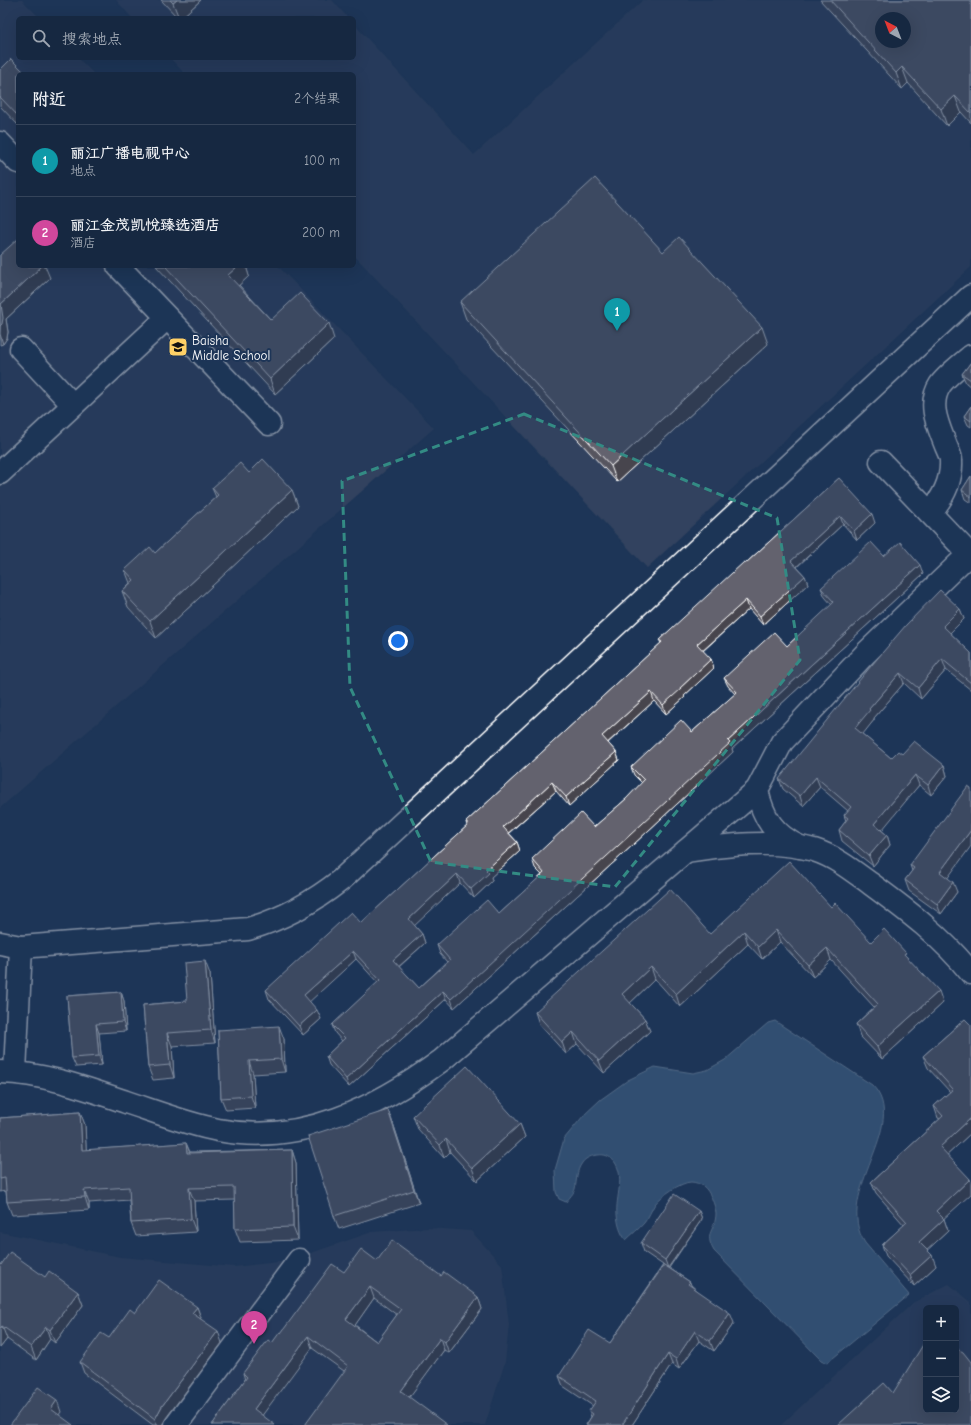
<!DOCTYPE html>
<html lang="zh">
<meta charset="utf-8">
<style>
body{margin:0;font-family:"Comic Neue","LXGW WenKai TC",sans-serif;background:#23344c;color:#f1f3f6}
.controls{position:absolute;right:12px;bottom:12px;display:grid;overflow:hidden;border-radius:6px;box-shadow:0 4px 16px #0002}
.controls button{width:36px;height:36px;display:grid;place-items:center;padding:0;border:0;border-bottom:1px solid #35445a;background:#162841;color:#f1f3f6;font:20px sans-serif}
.compass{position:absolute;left:875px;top:12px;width:36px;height:36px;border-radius:50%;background:#162841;box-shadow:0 4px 16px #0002;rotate:318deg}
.you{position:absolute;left:398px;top:641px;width:14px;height:14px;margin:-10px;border:3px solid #fff;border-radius:50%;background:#1a73e8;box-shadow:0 0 0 6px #1a73e833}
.badge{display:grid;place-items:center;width:26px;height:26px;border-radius:50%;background:#8c9099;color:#fff;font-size:13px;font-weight:700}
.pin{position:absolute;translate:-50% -33px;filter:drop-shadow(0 1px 2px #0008)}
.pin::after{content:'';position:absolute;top:21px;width:14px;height:12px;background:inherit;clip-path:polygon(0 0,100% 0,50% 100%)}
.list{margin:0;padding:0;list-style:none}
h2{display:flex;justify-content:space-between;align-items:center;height:52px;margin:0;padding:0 16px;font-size:17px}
h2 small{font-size:13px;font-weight:400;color:#9ea6b1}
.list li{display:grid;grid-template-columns:26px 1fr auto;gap:12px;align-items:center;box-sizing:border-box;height:72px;padding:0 16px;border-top:1px solid #35445a}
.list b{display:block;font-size:15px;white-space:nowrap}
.list p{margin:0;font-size:13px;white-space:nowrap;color:#9ea6b1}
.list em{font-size:13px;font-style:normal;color:#9ea6b1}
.icon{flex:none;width:22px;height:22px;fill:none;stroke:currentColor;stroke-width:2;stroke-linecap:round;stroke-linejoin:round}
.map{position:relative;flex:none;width:971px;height:1425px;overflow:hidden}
.search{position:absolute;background:#162841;box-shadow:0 4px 16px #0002;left:16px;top:16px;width:340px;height:44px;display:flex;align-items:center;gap:10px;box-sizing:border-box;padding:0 14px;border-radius:6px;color:#9ea6b1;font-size:15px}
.panel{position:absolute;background:#162841;box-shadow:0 4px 16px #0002;left:16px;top:72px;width:340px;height:196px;border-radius:6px}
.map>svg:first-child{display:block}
.built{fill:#32425e;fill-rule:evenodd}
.water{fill:#4a6e91;stroke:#92a8bd}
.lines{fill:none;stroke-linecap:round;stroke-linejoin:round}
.minor-casing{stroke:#fff;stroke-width:25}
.minor{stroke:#1d3557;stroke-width:22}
.wall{fill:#56545f;stroke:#fff;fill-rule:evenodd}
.shaded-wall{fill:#46454d;stroke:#fff}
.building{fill:#64626e;stroke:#fff;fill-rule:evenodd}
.marked{fill:none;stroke:#338b84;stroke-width:3;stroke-dasharray:8 5;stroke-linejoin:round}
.labels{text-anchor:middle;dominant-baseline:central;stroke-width:4;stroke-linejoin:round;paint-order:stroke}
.poi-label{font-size:13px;fill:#fff;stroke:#1d3557;text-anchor:start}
</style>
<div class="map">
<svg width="971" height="1425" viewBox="0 0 971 1425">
<rect width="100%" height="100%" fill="#1d3557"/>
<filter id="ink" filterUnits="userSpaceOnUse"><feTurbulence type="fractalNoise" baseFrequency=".025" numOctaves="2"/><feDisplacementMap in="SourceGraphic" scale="8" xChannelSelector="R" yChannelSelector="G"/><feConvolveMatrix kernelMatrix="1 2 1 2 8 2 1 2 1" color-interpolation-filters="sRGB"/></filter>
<g filter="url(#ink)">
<g class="built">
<polygon points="0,0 22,0 40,18 18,18 18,58 78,58 94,74 18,74 18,266 278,266 434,428 0,808"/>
<polygon points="116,0 332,0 348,18 132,18"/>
<path d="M 643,0 L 971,0 L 971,267 L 647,568 L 354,255 L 354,74 L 185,74 L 170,58 L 354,58 L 354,24 L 474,155 ZM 881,18 L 905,18 L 905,42 L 881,42 Z"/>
<polygon points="428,1228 471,1231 502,1265 509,1325 505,1362 485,1425 0,1425 0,1232 120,1257 234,1267 288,1261 372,1232"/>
<path d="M 949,1284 L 971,1302 L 971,1425 L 781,1425 L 914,1302 ZM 926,1308 L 956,1308 L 956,1410 L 926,1410 Z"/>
</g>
<path class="water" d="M 775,1021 L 872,1085 C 912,1125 832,1193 865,1243 L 909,1295 L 827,1363 L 821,1360 L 714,1251 C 703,1232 716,1231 716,1213 C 715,1205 710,1191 703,1186 C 700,1184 695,1182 691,1182 C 681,1182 661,1196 655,1204 C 651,1210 649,1217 644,1223 C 639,1229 632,1234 626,1240 C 620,1233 618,1224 617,1215 C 615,1197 626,1177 614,1161 C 609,1156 605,1154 598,1155 C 593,1155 585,1158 582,1163 C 576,1171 577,1180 575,1189 C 574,1193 569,1198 566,1202 L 559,1199 L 556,1192 L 555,1170 L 564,1139 L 584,1115 L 600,1100 L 628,1080 L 655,1067 L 693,1073 L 707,1070 L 725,1060 L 768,1023 Z"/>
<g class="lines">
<defs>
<g id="minor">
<polyline points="0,143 18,162"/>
<polyline points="118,266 269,424"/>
<polyline points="21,349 73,405"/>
<polyline points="881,462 971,556"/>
<polyline points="0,473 167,318"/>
<path d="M 930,513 C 943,498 952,481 951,461 C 951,456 948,451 946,446 C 939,427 927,405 940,385 C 946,376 962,364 971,356"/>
<path d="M 757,790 C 763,818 774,835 800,847"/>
<path d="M 686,851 C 726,845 775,839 814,850 C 836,857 853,871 871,884 C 909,912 941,936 971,973"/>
<path d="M 0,943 L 21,947 L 248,929 C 283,919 312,903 341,880 L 971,296"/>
<path d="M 0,1072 C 43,1073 85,1088 126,1102 C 156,1112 187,1124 218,1130 C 301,1146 377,1108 442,1060 L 757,790 L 782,742 L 866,653 L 969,554"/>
<polyline points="15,1072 21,947"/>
<polyline points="176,1425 299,1260"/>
</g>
</defs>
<use href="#minor" class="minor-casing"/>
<use href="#minor" class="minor"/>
</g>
<g class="wall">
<polygon points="161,0 201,0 181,18 178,18"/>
<polygon points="820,0 971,0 971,123 961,112 947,126 908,83 902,89"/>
<polygon points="0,70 18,74 18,125 0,106"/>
<polygon points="663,252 768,344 617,482 466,319 460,302"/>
<polygon points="0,255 50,278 6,319 8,332 7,338 3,344 0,345"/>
<polygon points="156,266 246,266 249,276 239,285 271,320 334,339 275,394"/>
<polygon points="971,362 971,387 966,383 962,374"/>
<polygon points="971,406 971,427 968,425 964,416"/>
<polygon points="249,473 292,490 298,506 156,638 128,607 122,591 130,583 125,570 155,553 216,497 212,488"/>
<polygon points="971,476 971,503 965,499 962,490"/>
<polygon points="839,478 875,523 857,540 843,524 797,567 805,576 808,584 763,625 749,609 703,651 711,659 714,668 684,696 685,697 666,714 654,701 608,743 616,752 619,760 569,806 556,791 509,833 517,842 520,851 491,877 492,881 474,898 460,883 414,925 422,934 425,943 399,967 419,988 447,962 440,954 437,945 499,914 542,875 535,868 532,859 594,827 626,799 642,783 634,775 631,767 692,732 735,694 728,686 724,678 787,646 832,605 825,597 821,588 884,556 923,574 732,749 733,752 634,844 454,1008 446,999 349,1087 329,1065 326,1056 342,1041 335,1033 332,1025 378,983 356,959 309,1001 321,1019 303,1035 269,999 266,990 361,923 467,826 466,822 661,643 659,640 746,563"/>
<polygon points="960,609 964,619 950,633 971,653 971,690 946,670 921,699 904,683 874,718 874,720 862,734 891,758 902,754 944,765 947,776 931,795 919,785 881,830 887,835 890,845 873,866 842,841 839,830 846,821 844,815 848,811 820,787 803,806 783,789 779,779"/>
<polygon points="910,865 947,878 957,892 941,914 909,891 905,880 912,871"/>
<polygon points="831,907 871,942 907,957 943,1003 882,1059 860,1036 856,1024 874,1007 831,960 813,977 780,942 762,959 748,944 680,1007 655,979 630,1003 645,1019 650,1031 604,1073 577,1044 566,1054 539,1024 535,1012 710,934"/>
<polygon points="210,974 215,1043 172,1046 174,1078 153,1080 148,1067 143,1005 187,1001"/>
<polygon points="121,992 124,1001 126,1031 99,1033 102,1065 76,1067 72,1058 67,996"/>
<polygon points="965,1019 971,1133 947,1155 944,1219 948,1231 927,1250 936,1266 914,1286 886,1256 882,1245 904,1225 876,1193 871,1182 940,1119 938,1118 934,1106 950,1092 928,1068 923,1056"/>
<polygon points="218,1030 284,1039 285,1072 253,1074 255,1108 226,1110 221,1098"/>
<polygon points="80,1112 85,1125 86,1150 186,1143 190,1152 292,1150 296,1163 298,1240 240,1242 235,1229 235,1200 194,1201 196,1232 136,1236 131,1223 129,1200 89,1203 89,1210 12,1215 7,1202 6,1191 0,1192 0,1118"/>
<polygon points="413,1116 520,1124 525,1137 477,1181 450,1152 444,1158 418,1129"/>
<polygon points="393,1123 419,1203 339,1229 334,1216"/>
<polygon points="699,1211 702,1219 669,1268 690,1282 691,1285 734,1323 714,1351 699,1341 679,1369 672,1364 632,1425 586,1425 591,1417 589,1411 593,1406 563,1386 559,1376 610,1343 663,1265 644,1252 641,1243"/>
<path d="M 377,1261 L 441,1276 L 478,1297 L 482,1309 L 449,1353 L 444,1350 L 409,1397 L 344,1371 L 312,1348 L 212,1425 L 245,1380 L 243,1373 L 272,1343 L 281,1333 L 344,1272 ZM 374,1298 L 397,1315 L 377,1342 L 355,1325 Z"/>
<polygon points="0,1264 45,1277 78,1292 83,1305 55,1343 50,1339 36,1360 7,1339 0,1348"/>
<polygon points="197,1307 201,1318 200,1319 222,1343 166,1418 162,1425 153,1425 84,1373 80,1362 109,1338 135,1313"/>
</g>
<g class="shaded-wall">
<polygon points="177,0 201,0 181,18 179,18 173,3"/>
<polygon points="902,67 908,83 902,89 896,73"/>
<polygon points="955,96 961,112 947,126 941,109"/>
<polygon points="42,266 45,266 50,278 6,319 8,332 7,338 3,344 0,334 1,304"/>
<polygon points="238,266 246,266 249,276 234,290 228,275"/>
<polygon points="329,323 334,339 275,394 270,379"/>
<polygon points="762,327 768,344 617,482 611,466"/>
<polygon points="292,490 298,506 156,638 150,621"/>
<polygon points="872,514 875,523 857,540 854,531"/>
<polygon points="840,516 843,524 794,569 791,561"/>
<polygon points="920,565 923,574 732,749 733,752 634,844 454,1008 451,999 728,741"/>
<polygon points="805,576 808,584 763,625 760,616"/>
<polygon points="746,600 749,609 700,653 697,644"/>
<polygon points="960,609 964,619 947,636 943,626"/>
<polygon points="711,659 714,668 684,696 685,697 666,714 663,705 680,688"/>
<polygon points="942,659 946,670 921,699 918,688"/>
<polygon points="900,673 904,683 874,718 874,720 859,739 855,728 869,709"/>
<polygon points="651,692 654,701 605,745 602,736"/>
<polygon points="616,752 619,760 569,806 566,797"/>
<polygon points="944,765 947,776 931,795 928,785"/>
<polygon points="915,775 919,785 878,835 874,824"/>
<polygon points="816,777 820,787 803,806 800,796"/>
<polygon points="552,782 556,791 506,835 503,827"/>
<polygon points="971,830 971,846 944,883 940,872"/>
<polygon points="887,835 890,845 873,866 869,856"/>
<polygon points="517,842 520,851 491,877 492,881 474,898 471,889 486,870"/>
<polygon points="457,874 460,883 412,928 409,919"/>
<polygon points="953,882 957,892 941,914 937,904"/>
<polygon points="776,930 780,942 762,959 758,947"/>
<polygon points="744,931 748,944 680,1007 676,994"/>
<polygon points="422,934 425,943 396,969 393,960"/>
<polygon points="827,948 831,960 813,977 808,965"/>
<polygon points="353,951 356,959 307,1004 304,995"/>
<polygon points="205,961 210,974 215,1043 211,1030"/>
<polygon points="651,967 655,979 627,1006 622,994"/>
<polygon points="443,991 446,999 349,1087 346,1079"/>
<polygon points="939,991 943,1003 882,1059 877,1047"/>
<polygon points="121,992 124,1001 126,1031 123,1022"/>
<polygon points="317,1010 321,1019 303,1035 299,1026"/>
<polygon points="645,1019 650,1031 604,1073 599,1061"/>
<polygon points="96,1024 99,1033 102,1065 99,1056"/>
<polygon points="279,1026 284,1039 285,1072 281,1059"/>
<polygon points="573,1032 577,1044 566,1054 562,1042"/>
<polygon points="167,1033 172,1046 174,1078 170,1065"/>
<polygon points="249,1061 253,1074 255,1108 251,1096"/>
<polygon points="388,1110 393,1123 419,1203 414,1190"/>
<polygon points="80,1112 85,1125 87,1163 82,1150"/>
<polygon points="971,1118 971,1133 944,1158 940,1147"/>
<polygon points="520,1124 525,1137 477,1181 472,1168"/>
<polygon points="446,1139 450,1152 444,1158 440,1145"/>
<polygon points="186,1143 191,1156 187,1153"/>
<polygon points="292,1150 296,1163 298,1240 293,1227"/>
<polygon points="970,1179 971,1182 971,1194 940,1222 936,1211"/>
<polygon points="189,1188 194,1201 196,1232 191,1219"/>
<polygon points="84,1190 89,1203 89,1210 85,1197"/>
<polygon points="699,1211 702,1219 668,1268 665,1260"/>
<polygon points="944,1219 948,1231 924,1253 919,1242"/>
<polygon points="932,1255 936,1266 914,1286 910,1275"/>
<polygon points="370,1287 374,1298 351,1331 346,1319"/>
<polygon points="78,1292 83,1305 55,1343 50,1330"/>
<polygon points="478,1297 482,1309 449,1353 445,1342"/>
<polygon points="197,1307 201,1318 196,1324 192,1313"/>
<polygon points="730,1313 734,1323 714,1351 710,1341"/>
<polygon points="2,1326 7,1339 0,1348 0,1329"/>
<polygon points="46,1327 50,1339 36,1360 31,1347"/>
<polygon points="218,1331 222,1343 166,1418 162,1425 157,1425 155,1419 162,1406"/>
<polygon points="695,1331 699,1341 679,1369 676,1359"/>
<polygon points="308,1336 312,1348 258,1421 254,1409"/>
<polygon points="440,1338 444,1350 405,1403 401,1391"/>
<polygon points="668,1354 672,1364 632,1425 622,1425"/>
<polygon points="57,1400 61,1412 55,1420 51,1409"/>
</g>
<g class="building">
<polygon points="170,0 177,0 173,3"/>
<path d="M 830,0 L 971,0 L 971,113 L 955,96 L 941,109 L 902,67 L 896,73 ZM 881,18 L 905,18 L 905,42 L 881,42 Z"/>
<polygon points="11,59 26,74 18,74 18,116 0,97 0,70"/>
<polygon points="595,178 663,252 679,237 762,327 611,466 460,302"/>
<polygon points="18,239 18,266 42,266 1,304 3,318 2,324 0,326 0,255"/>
<polygon points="165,266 238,266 228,275 271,320 300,293 329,323 270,379"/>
<polygon points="971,362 971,380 962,374"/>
<polygon points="971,406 971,421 964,416"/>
<polygon points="263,459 292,490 150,621 122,591 134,580 125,570 150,547 155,553 218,495 212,488 240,463 249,473"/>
<polygon points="971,476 971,497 962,490"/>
<polygon points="839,478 872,514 854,531 840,516 791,561 805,576 760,616 746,600 697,644 711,659 680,688 681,689 663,705 651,692 602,736 616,752 598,768 566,797 552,782 503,827 517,842 486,870 489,873 471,889 457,874 409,919 422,934 393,960 419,988 450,960 437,945 487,900 499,914 544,873 532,859 581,813 594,827 626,799 644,780 631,767 681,720 692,732 737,692 724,678 774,632 787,646 834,602 821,588 871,542 884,556 900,542 920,565 728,741 730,743 630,835 451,999 443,991 346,1079 326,1056 345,1038 332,1025 380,980 353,951 304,995 317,1010 299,1026 266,990 351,912 361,923 468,825 466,822 662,642 659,640 744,562 746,563"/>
<polygon points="940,590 960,609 943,626 971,653 971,683 942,659 918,688 900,673 869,709 870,710 855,728 891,758 898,751 902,754 914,741 944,765 928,785 915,775 874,824 887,835 869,856 839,830 848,818 844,815 851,807 816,777 800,796 779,779 871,666 906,625"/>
<polygon points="968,786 971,788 971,830 940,872 953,882 937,904 905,880 914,868 910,865"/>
<polygon points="789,861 831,907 835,903 871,942 884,929 906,953 904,954 939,991 877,1047 856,1024 878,1004 827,948 808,965 776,930 758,947 744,931 676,994 651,967 622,994 645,1019 599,1061 573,1032 562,1042 535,1012 670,889 710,934"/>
<polygon points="205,961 211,1030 167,1033 170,1065 148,1067 143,1005 187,1001 184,963"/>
<polygon points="121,992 123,1022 96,1024 99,1056 72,1058 67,996"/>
<polygon points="965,1019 971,1025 971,1118 940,1147 970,1179 936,1211 944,1219 919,1242 932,1255 910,1275 882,1245 907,1222 871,1182 943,1116 934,1106 953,1089 923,1056"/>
<polygon points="279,1026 281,1059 249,1061 251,1096 221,1098 218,1030"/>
<polygon points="467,1066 520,1124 472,1168 446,1139 440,1145 413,1116"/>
<polygon points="388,1110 414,1190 334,1216 308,1136"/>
<polygon points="80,1112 82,1150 186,1143 187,1153 292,1150 293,1227 235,1229 234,1187 189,1188 191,1219 131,1223 129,1187 84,1190 85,1197 7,1202 5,1178 0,1179 0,1118"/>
<polygon points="674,1194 699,1211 665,1260 641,1243"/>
<path d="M 392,1240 L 441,1276 L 444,1272 L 478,1297 L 445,1342 L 440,1338 L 401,1391 L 447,1425 L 305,1425 L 348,1366 L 308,1336 L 254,1409 L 275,1425 L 212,1425 L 247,1377 L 243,1373 L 268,1340 L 272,1343 L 280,1332 L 281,1333 L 332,1264 L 344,1272 L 361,1249 L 377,1261 ZM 370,1287 L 401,1309 L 377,1342 L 346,1319 Z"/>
<polygon points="10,1252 45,1277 49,1271 78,1292 50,1330 46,1327 31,1347 2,1326 0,1329 0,1264 1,1265"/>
<polygon points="664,1265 690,1282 688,1284 730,1313 710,1341 695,1331 676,1359 668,1354 622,1425 586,1425 593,1414 589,1411 596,1401 559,1376 589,1330 610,1343"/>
<polygon points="159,1280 197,1307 192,1313 218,1331 162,1406 155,1419 80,1362 101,1333 109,1338 130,1309 135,1313"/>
<polygon points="926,1340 926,1410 956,1410 956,1348 963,1352 971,1362 971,1425 838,1425 884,1383 893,1393"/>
<polygon points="38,1387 57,1400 51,1409 73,1425 10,1425"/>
</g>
</g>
<path d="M0 0H971V1425H0ZM 524,414 L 777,518 L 800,660 L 615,887 L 431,862 L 350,687 L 342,481 Z" fill="#1d3557" fill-opacity=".55" fill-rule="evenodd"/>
<path class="marked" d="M 524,414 L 777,518 L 800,660 L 615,887 L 431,862 L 350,687 L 342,481 Z"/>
<defs>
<symbol id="school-square" viewBox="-11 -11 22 22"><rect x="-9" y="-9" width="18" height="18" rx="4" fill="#ffd166" stroke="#1d3557"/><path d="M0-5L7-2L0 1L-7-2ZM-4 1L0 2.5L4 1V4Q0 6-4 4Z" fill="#111"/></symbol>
</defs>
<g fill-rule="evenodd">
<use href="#school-square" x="167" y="336" width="22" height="22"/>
</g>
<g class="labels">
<g class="poi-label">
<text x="192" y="340">Baisha<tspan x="192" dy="15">Middle School</tspan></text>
</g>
</g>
</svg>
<div class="controls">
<button>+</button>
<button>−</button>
<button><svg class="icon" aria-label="layers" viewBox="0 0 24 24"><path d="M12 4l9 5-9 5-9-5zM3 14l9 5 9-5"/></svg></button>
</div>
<svg class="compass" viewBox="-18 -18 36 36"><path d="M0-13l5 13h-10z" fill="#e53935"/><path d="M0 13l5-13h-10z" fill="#9ea6b1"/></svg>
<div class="you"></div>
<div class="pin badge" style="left:617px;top:331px;background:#0f9aa8">1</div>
<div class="pin badge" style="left:254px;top:1344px;background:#d1479c">2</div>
<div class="search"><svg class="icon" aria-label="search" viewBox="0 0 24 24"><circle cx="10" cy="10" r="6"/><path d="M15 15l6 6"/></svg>搜索地点</div>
<section class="panel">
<h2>附近<small>2个结果</small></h2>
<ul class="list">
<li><span class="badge" style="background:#0f9aa8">1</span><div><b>丽江广播电视中心</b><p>地点</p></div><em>100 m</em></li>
<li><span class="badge" style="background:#d1479c">2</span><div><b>丽江金茂凯悦臻选酒店</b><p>酒店</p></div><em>200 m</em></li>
</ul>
</section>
</div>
